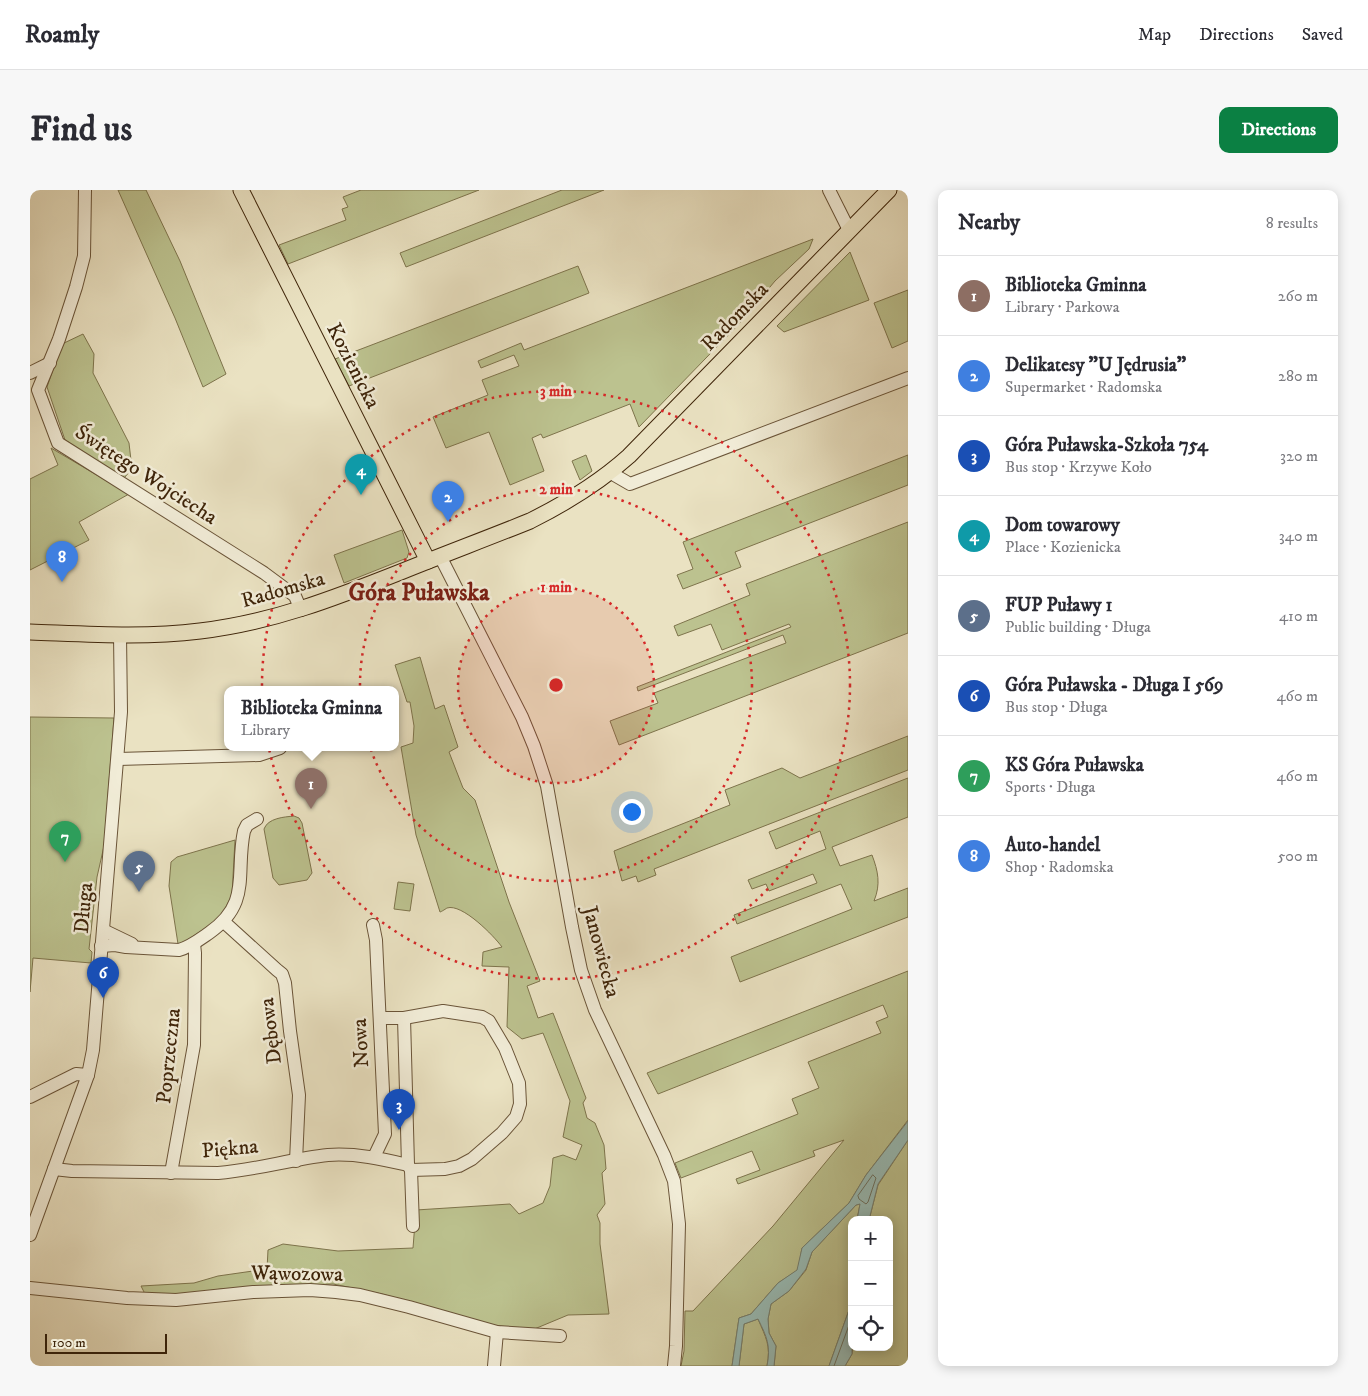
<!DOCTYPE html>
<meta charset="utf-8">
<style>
body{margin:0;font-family:"IM FELL DW Pica",serif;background:#f7f7f7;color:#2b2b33}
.controls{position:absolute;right:15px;bottom:15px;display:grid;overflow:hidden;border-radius:10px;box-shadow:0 2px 12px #0003}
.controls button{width:45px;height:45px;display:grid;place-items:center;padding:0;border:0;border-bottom:1px solid #e1e1e2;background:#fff;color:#2b2b33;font:25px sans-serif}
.scale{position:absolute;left:15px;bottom:12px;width:122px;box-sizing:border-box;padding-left:5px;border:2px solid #3f250a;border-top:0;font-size:14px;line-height:18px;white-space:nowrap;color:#3f250a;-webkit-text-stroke:4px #f1ecd7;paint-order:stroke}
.you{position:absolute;left:601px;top:621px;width:18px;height:18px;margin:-12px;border:4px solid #fff;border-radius:50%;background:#1a73e8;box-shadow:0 0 0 8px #1a73e833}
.badge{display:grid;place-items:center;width:32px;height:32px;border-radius:50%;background:#0b8043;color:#fff;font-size:16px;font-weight:700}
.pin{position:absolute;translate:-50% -41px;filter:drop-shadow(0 1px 2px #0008)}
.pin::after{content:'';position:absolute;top:26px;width:18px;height:15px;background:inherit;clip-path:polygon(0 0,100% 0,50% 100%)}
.popup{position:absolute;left:194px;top:496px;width:175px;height:65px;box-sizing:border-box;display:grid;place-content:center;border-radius:10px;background:#fff;filter:drop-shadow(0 1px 4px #0005);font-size:16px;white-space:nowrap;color:#7c7c81}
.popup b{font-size:19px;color:#2b2b33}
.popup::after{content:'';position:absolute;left:50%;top:100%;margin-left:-10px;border:10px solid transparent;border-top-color:#fff}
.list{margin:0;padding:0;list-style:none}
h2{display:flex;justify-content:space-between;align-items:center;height:65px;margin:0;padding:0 20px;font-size:21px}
h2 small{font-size:16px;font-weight:400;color:#7c7c81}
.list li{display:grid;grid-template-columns:32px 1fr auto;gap:15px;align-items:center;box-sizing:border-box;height:80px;padding:0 20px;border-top:1px solid #e1e1e2}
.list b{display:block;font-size:19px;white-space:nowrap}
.list p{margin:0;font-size:16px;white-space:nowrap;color:#7c7c81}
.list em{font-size:16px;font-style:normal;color:#7c7c81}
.icon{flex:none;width:28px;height:28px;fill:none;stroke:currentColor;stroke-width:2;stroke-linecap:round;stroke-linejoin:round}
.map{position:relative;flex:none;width:878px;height:1176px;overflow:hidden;border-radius:10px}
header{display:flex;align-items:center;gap:30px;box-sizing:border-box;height:70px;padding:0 25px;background:#fff;border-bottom:1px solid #e1e1e2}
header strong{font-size:24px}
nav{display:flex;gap:28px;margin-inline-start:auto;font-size:18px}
.intro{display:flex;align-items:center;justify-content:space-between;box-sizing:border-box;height:120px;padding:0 30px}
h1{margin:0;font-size:35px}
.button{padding:12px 22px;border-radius:10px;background:#0b8043;color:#fff;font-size:18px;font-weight:700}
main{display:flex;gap:30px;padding:0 30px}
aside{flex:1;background:#fff;border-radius:10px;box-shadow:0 2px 12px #0003}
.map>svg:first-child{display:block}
.green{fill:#bcc28f;stroke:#7e744c}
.water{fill:#98bdb8;stroke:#748072}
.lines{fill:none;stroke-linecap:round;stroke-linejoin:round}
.shore{stroke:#6c7161;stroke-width:1}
.minor-casing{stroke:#6a5438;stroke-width:14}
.major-casing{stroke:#3f250a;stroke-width:17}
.minor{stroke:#f1ecd7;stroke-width:12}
.major{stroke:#eae2c2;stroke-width:15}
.ring{fill:none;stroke:#d62828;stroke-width:2.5;stroke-dasharray:2.5 5}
.labels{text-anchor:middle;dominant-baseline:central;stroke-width:5;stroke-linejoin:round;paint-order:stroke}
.street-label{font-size:21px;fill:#3f250a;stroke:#f1ecd7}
.quarter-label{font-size:24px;font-weight:bold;fill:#7a1f14;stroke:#f1ecd7}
.centre{fill:#d62828;stroke:#f1ecd7;stroke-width:2.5}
.ring-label{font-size:15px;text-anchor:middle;font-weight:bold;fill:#d62828;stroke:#f1ecd7;stroke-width:5;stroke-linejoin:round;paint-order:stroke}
</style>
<header>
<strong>Roamly</strong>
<nav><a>Map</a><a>Directions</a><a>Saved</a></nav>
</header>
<div class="intro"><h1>Find us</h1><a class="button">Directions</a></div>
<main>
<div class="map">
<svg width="878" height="1176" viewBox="0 0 878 1176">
<rect width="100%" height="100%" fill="#eae2c2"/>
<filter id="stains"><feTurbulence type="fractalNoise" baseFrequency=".004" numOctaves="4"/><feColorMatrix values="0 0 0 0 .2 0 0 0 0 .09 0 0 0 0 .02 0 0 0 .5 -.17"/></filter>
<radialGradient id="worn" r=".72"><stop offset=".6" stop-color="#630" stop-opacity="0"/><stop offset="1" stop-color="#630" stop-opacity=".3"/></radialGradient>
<g class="green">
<polygon points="88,0 116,0 150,71 196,184 173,197 145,128"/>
<polygon points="331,0 449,0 258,74 249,55 316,30 312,19 318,17 313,7"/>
<polygon points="532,0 574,0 376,77 370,63"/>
<polygon points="783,49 779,59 745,91 709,134 609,237 600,214 513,248 511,244 502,248 514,281 480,295 459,242 416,258 403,227 458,205 452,190 489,176 484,165 451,178 448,171 491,153 494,160"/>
<polygon points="820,62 839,110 754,142 747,136"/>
<polygon points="548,76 559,103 319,196 305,169"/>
<polygon points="878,100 878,151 862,158 844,113"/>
<polygon points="53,144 64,164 63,183 99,253 102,279 94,288 35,250 17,197 32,154"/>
<polygon points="21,258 99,304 49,332 59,350 0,380 0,289 28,275"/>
<polygon points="556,265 562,281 550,290 542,271"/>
<polygon points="878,265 878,295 705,362 711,377 653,399 647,385 663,379 653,352"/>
<polygon points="878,332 878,443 589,555 580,531 628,513 624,503 756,453 753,445 608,501 607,497 761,437 759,434 692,460 681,434 648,446 644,436 720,405 716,394"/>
<polygon points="372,340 379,362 377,368 314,393 304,365"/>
<path d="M 390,467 L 405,519 L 414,515 L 428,557 L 419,562 L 433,598 L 445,610 L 479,712 L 510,791 L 497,796 L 508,828 L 523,823 L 556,908 L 553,913 L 557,928 L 565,933 L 574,955 L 576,979 L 572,983 L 575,1014 L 567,1025 L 570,1033 L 570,1054 L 579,1124 L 538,1125 L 502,1140 L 462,1135 L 352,1104 L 303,1094 L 191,1099 L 150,1105 L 115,1104 L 111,1096 L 164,1093 L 188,1086 L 237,1079 L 238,1060 L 253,1054 L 308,1061 L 383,1058 L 386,1020 L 480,1014 L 489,1024 L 513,1013 L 520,996 L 523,968 L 533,965 L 546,970 L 552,955 L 533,947 L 540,911 L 513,843 L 492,849 L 477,837 L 479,777 L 452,776 L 453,762 L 472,757 C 464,746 432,713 417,718 C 417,718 411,722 410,722 L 386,645 L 371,557 L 383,553 L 384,536 L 380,512 L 377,512 L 365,475 Z"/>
<polygon points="0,527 84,528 74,656 67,687 59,759 62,762 61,773 3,768 0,802"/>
<polygon points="878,546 878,580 624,679 626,685 608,692 606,686 592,691 584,661 700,615 695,600 752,578 770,588"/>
<path d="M 878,588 L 878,627 L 802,657 L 810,676 L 842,665 C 848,681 851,694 844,711 L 878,698 L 878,727 L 710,792 L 701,767 L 822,719 L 811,694 L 707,734 L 704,725 L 787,693 L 783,684 L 739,701 L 736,694 L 722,699 L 718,690 L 796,659 L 790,641 L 746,659 L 739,642 Z"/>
<path d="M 264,626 L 269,628 L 272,633 L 282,683 L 277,690 L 249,695 L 243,688 L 234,639 C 238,628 254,627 264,626 Z"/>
<polygon points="205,650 202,705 192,725 183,733 156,751 148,754 139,696 141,672 147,667"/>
<polygon points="368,692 384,694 380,721 364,719"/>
<polygon points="878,781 878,930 836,985 819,1013 772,1058 768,1080 748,1093 721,1124 709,1128 702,1176 651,1176 654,1161 655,1121 663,1121 743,1036 814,950 783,961 785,966 708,994 706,989 730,980 722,961 651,988 645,973 768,924 762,909 789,898 778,872 851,843 846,832 858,827 853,815 628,904 617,883"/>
<polygon points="878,950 878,1176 815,1176 822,1164 823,1157 859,1157 859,1030 839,1030 848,995"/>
<polygon points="830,1014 827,1030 822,1030 822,1039 820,1043 819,1120 799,1176 744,1176 746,1156 739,1143 738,1129 741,1114 759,1101 776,1080 782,1062 826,1015"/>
<path d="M 728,1129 C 736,1148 741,1155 737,1176 L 709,1176 L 714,1134 Z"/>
</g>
<g class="water">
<path d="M 878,931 L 878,950 L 848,994 L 839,1030 L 827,1030 L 830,1014 L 826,1015 L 782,1062 L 776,1079 L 759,1101 L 741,1114 L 738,1129 L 739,1143 L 746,1156 L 744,1176 L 737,1176 C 741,1156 737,1147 728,1129 L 714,1134 L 709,1176 L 702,1176 L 709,1128 L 721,1124 L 748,1093 L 767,1080 L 772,1058 L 819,1013 L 836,985 Z"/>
<polygon points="822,1039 822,1164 815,1176 799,1176 819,1120 820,1043"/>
</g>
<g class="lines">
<g class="shore">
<polygon points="843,985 846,988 838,1012 836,1014 829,1009 828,1006"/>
<polyline points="804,1176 822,1127"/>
</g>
<defs>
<g id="minor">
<polyline points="55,0 54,66 46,97 29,149 8,200 28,253 234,383 265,406 271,420"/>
<polyline points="799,0 819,40"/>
<polyline points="0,183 20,173"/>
<polyline points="581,283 600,294 878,188"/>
<polyline points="410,366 492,527 504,556 517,596 542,737 551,780 565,820 634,965 644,991 649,1034 646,1156 644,1176"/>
<polyline points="88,569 229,565 250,558"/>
<polyline points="194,732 247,780 252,784 255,793 260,841 269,905 266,971"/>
<polyline points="343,735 346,750 355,944 344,967"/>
<polyline points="73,740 102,754"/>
<path d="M 71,756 L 85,755 L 96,757 L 149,760 C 160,757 169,750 179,743 C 222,713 205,684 214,641 L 217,635 L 227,629"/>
<polyline points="350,828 374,828 413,821 452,827 459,831 475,858 489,893 490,914 486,927 472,943 442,969 429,976 415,979 381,980"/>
<polyline points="374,828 378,975 381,980 383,1036"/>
<polyline points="0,907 46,884 58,885"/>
<path d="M 24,979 L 42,981 L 188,983 C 226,980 261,969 298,965 C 326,963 352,969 378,975"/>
<polyline points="141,983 164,855 165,763 164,754"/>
<polyline points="0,1045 58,885 63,860 91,522 90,445"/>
<polyline points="0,1098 97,1108 146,1110 223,1102 280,1100 306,1102 330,1105 379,1117 467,1142 530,1146"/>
<polyline points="464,1176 467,1142"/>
</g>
<g id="major">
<polyline points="211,0 398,371"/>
<path d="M 0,442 C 57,444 114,448 170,441 C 244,432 305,408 373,381 C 415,364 458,348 500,331 C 536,313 569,293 599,266 L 859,0"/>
</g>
</defs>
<use href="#minor" class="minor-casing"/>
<use href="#major" class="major-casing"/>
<use href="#minor" class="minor"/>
<use href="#major" class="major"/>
</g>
<circle cx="526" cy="495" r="98" fill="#d62828" fill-opacity=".12"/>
<g class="ring">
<circle cx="526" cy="495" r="98"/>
<circle cx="526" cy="495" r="196"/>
<circle cx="526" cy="495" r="294"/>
</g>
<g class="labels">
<g class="street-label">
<text transform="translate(705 127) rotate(-46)">Radomska</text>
<text transform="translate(323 176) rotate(63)">Kozienicka</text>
<text transform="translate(116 285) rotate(33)">Świętego Wojciecha</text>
<text transform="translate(253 400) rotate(-16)">Radomska</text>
<text transform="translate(54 718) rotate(-85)">Długa</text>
<text transform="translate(571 762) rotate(75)">Janowiecka</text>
<text transform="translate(241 841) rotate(-97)">Dębowa</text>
<text transform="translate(331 853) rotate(-93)">Nowa</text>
<text transform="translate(139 866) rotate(-84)">Poprzeczna</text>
<text transform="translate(200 959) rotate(-5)">Piękna</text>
<text transform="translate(267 1084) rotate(1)">Wąwozowa</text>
</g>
<g class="quarter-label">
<text x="389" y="403">Góra Puławska</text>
</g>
</g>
<circle cx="526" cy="495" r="8" class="centre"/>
<g class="ring-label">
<text x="526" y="206">3 min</text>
<text x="526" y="304">2 min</text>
<text x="526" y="402">1 min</text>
</g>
<rect width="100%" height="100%" filter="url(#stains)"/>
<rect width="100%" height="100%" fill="url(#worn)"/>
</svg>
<div class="controls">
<button>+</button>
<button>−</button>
<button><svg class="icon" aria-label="locate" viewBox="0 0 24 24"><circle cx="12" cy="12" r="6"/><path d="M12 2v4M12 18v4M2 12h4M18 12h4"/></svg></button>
</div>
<div class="scale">100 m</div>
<div class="you"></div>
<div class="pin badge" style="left:281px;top:619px;background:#8d6e63">1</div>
<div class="popup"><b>Biblioteka Gminna</b>Library</div>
<div class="pin badge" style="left:418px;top:332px;background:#3f7fe0">2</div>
<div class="pin badge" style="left:369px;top:940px;background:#1a4fb4">3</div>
<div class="pin badge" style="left:331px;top:305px;background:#0f9aa8">4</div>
<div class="pin badge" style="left:109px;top:702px;background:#5c6f8a">5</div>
<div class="pin badge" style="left:73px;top:808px;background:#1a4fb4">6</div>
<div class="pin badge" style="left:35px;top:672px;background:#2e9e5b">7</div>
<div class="pin badge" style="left:32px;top:392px;background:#3f7fe0">8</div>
</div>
<aside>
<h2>Nearby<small>8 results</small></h2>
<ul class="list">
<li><span class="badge" style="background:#8d6e63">1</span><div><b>Biblioteka Gminna</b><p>Library · Parkowa</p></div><em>260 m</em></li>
<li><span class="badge" style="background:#3f7fe0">2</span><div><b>Delikatesy &quot;U Jędrusia&quot;</b><p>Supermarket · Radomska</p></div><em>280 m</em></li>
<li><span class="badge" style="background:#1a4fb4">3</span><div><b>Góra Puławska-Szkoła 754</b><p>Bus stop · Krzywe Koło</p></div><em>320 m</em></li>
<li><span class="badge" style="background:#0f9aa8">4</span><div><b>Dom towarowy</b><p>Place · Kozienicka</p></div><em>340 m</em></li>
<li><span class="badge" style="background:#5c6f8a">5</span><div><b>FUP Puławy 1</b><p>Public building · Długa</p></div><em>410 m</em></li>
<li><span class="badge" style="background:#1a4fb4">6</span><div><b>Góra Puławska - Długa I 569</b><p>Bus stop · Długa</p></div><em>460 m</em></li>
<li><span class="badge" style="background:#2e9e5b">7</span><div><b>KS Góra Puławska</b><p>Sports · Długa</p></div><em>460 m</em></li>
<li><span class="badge" style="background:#3f7fe0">8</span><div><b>Auto-handel</b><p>Shop · Radomska</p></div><em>500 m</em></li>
</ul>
</aside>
</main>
